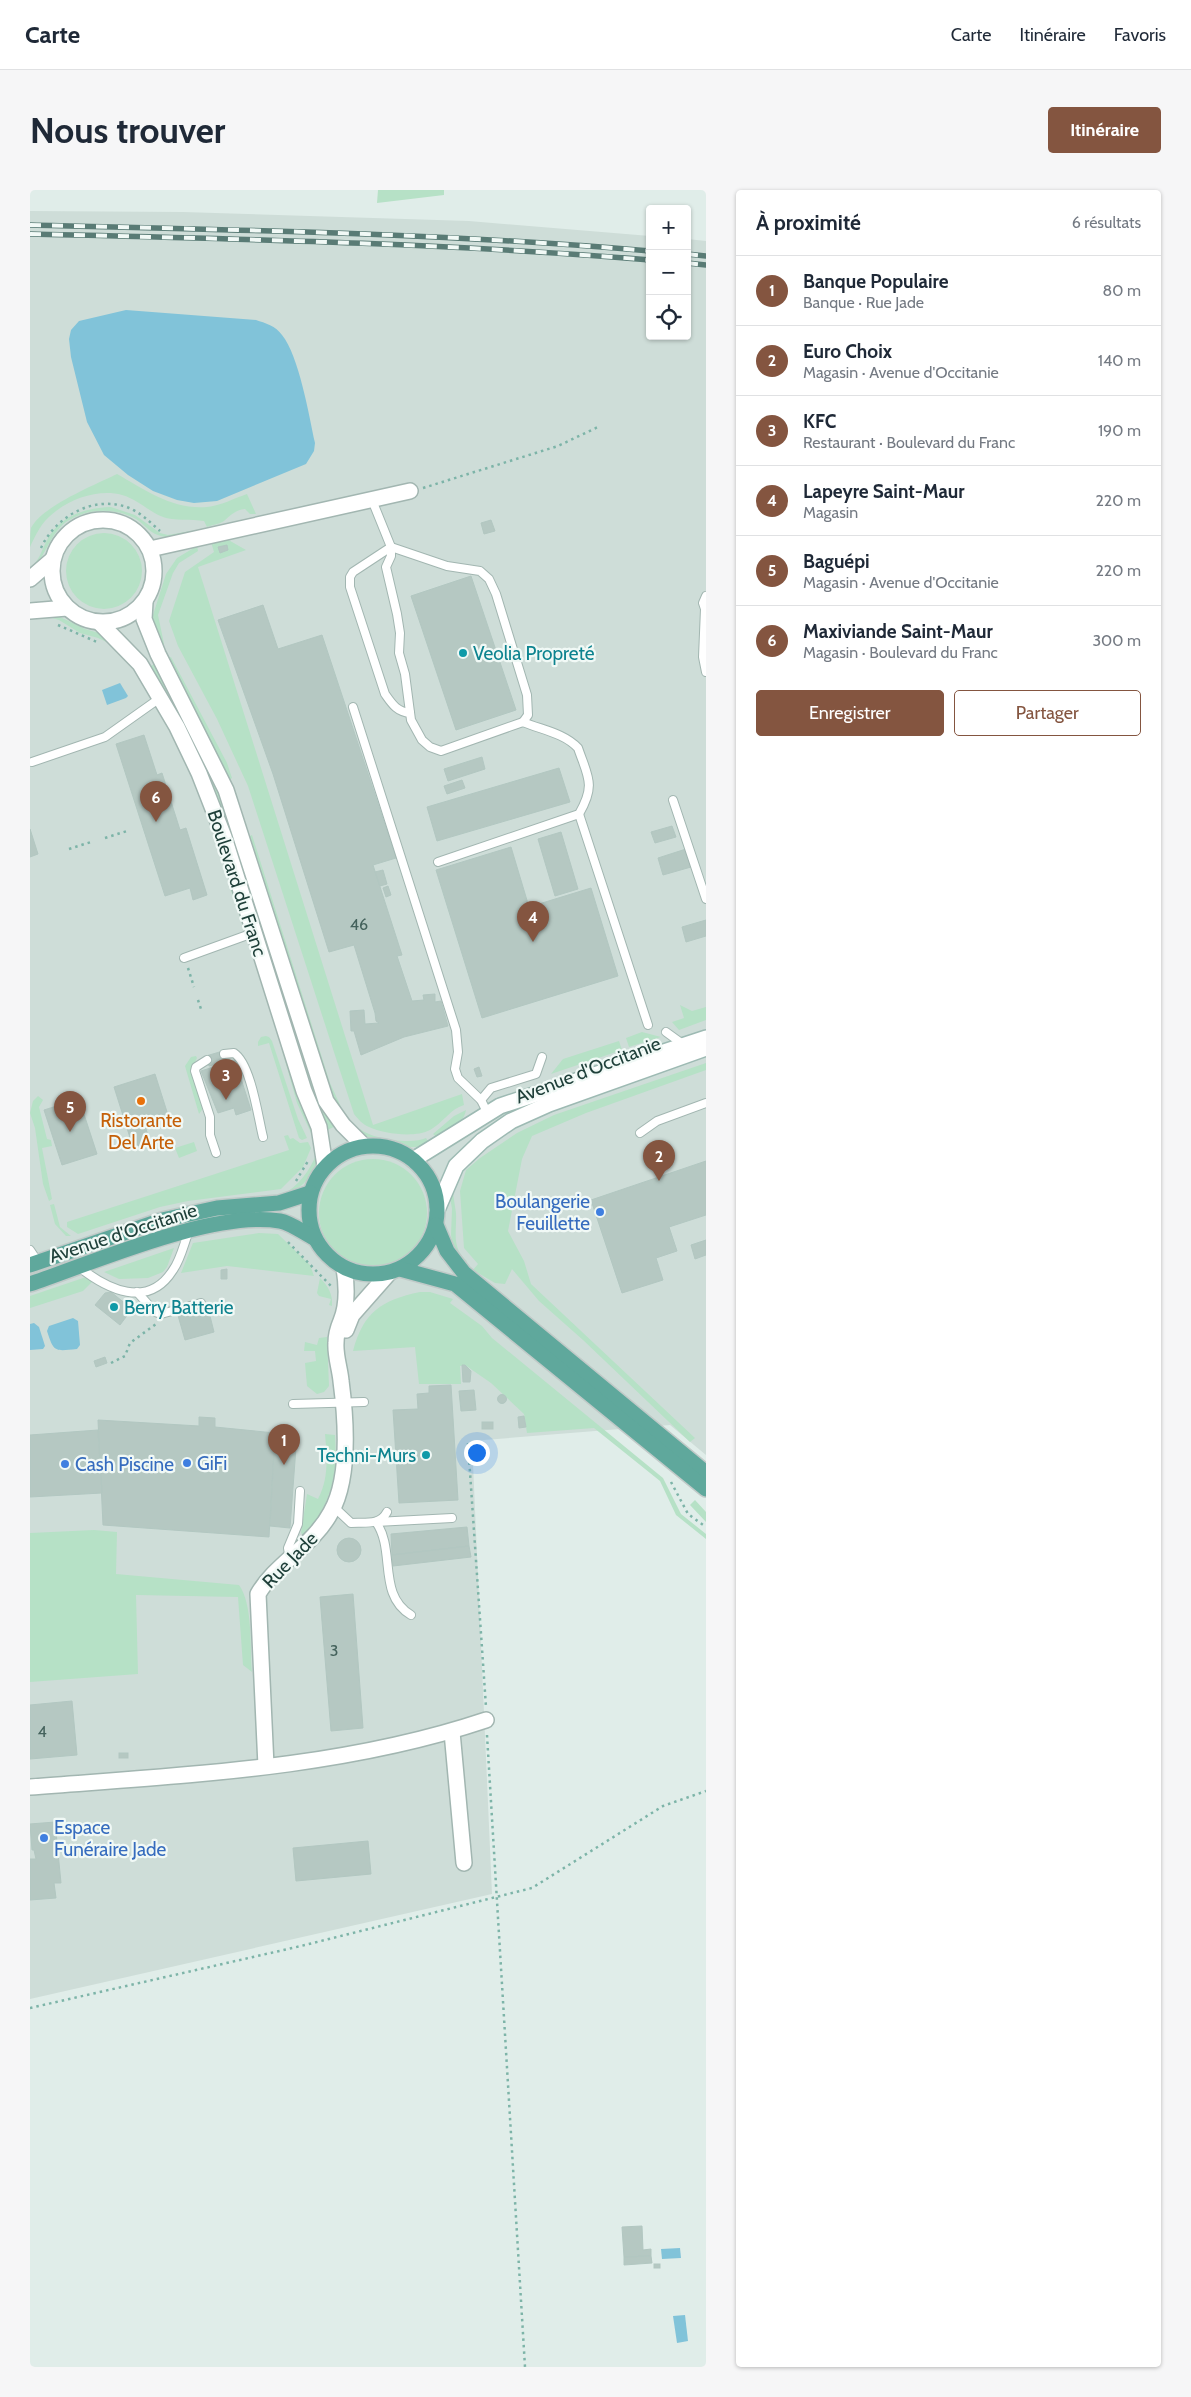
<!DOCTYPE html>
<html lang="fr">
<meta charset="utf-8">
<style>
body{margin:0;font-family:Cabin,sans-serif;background:#f6f6f7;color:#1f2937}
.controls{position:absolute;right:15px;top:15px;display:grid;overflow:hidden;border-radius:5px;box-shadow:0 1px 4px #0004}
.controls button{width:45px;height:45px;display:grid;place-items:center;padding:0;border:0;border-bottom:1px solid #e0e1e3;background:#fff;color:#1f2937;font:25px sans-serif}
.you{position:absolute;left:446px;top:1262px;width:18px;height:18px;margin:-12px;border:4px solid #fff;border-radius:50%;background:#1a73e8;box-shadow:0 0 0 8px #1a73e833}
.badge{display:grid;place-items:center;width:32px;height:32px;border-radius:50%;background:#845540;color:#fff;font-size:16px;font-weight:700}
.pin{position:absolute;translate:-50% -41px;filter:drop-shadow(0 1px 2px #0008)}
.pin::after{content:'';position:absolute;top:26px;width:18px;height:15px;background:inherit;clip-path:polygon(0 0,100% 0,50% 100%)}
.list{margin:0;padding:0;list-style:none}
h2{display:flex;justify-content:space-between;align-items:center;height:65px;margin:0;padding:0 20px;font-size:21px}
h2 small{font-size:16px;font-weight:400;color:#747a83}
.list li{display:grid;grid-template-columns:32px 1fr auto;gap:15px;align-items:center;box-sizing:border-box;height:70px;padding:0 20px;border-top:1px solid #e0e1e3}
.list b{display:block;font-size:19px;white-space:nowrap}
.list p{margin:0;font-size:16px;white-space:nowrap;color:#747a83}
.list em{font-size:16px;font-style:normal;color:#747a83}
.actions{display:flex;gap:10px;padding:15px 20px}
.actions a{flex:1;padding:11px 0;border:1px solid #845540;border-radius:5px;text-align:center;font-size:18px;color:#845540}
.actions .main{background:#845540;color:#fff}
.icon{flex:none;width:28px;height:28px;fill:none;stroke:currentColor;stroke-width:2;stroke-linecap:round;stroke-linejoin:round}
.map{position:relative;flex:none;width:676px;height:2177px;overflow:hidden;border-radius:5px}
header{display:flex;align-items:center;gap:30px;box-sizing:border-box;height:70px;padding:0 25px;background:#fff;border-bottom:1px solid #e0e1e3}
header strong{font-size:24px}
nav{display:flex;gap:28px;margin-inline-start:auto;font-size:18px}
.intro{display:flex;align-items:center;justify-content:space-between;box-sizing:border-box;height:120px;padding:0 30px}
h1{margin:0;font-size:35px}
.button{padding:12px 22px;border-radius:5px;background:#845540;color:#fff;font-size:18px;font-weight:700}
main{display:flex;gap:30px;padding:0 30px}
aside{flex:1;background:#fff;border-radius:5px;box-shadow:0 1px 4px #0004}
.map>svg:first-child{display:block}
.built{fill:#ceddd8}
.green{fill:#b6e1c6}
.water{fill:#81c3d9}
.building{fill:#b5c8c2;stroke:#b2c7c1}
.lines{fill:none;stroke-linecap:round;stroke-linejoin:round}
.service-casing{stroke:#a2b6b1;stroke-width:10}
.minor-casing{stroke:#a2b6b1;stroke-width:18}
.tertiary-casing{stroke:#a2b6b1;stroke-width:18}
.secondary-casing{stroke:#9dbab3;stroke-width:18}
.primary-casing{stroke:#c0cac8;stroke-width:18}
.path{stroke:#7db4a8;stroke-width:2.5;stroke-dasharray:2.5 4;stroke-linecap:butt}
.service{stroke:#fff;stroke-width:8}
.minor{stroke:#fff;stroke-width:15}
.tertiary{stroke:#fff;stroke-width:15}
.secondary{stroke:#fff;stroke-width:15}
.primary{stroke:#5fa89c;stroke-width:15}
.rail-casing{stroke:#597b75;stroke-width:5.5}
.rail{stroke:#f1f9f6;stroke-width:4;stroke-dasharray:11;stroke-linecap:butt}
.culture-dot{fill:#0f9aa8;stroke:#f1f9f6;stroke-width:2}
.food-dot{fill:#e8710a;stroke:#f1f9f6;stroke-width:2}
.shop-dot{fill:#3f7fe0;stroke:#f1f9f6;stroke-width:2}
.labels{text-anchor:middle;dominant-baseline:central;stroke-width:4.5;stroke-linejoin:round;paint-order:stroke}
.number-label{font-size:16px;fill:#44625c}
.culture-label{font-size:19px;fill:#0d838f;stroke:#f1f9f6;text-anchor:start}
.street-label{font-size:19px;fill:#1f403a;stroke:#f1f9f6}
.food-label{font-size:19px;fill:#c56008;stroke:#f1f9f6}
.shop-label{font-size:19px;fill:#366cbe;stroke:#f1f9f6;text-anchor:start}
</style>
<header>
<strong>Carte</strong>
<nav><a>Carte</a><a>Itinéraire</a><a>Favoris</a></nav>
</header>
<div class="intro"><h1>Nous trouver</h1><a class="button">Itinéraire</a></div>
<main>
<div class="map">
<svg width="676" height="2177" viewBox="0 0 676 2177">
<rect width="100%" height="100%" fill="#e0ede9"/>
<polygon class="built" points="0,21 153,22 439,31 620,46 620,146 657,146 657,49 676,51 676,1265 640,1235 442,1251 462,1704 0,1809"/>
<g class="green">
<polygon points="348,0 414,0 414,5 347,13"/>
<path d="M 87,284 C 115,300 143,320 177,317 C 190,316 205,308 217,304 L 226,324 L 220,324 L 215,319 C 205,320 201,325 194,331 C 190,334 181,335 177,337 L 174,331 C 162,329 143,331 133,327 C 119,322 109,310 92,305 C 66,298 33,311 15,331 C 9,338 4,348 0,357 C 0,351 0,344 1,338 C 12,316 65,295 87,284 Z"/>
<path d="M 81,317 L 105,325 L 130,343 L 138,345 L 161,341 L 162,344 C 151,346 138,350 128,345 C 119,342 114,334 106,329 C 84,317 57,318 36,332 C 19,345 16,367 0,382 L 0,378 C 9,371 11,362 16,352 C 29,326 54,318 81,317 Z"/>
<circle cx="74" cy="381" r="38"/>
<path d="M 195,348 L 216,360 L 168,377 L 343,935 L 432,904 L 434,915 C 420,919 413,933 400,940 C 385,948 354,944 339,937 C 333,935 328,929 324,924 L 218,596 L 187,529 L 148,456 L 139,431 L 155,382 L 184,362 L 181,352 Z"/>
<polygon points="167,356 168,361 149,373 143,383 128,425 134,454 131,456 122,433 123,425 136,384 147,368"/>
<polygon points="22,423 55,439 76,445 83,455 68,448 50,443 29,430 22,428 0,429 0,425"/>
<polygon points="141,467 197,573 202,588 199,590 137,468"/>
<polygon points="126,473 160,534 204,636 198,638 176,579 121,476"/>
<polygon points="222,645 300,893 316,928 302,910 218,647"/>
<polygon points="208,648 306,936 295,941 278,899 201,650"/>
<polygon points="203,694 215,732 213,736 199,695"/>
<polygon points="650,815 662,821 676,817 676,830 649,840 642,832 654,828"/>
<polygon points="612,842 631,847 599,857 596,848"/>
<polygon points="236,846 239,847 242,851 268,929 277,948 272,950 269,948 239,853 228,856 228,852 231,847"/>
<polygon points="589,851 592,860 521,884 533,869"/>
<polygon points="250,853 252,855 287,943 282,945 267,913"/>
<polygon points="166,866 167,868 164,874 174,917 169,924 155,876 161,867"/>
<polygon points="676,873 676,880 556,923 502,946 492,969 478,1041 494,1071 501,1094 665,1248 660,1252 553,1150 509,1111 482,1079 475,1094 465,1093 443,1080 448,1074 434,1058 430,1001 436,980 450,968 487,943 524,925"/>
<polygon points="8,906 13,910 9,917 17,949 21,950 22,956 12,958 22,1009 19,1011 13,994 5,938 0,923 3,911"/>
<path d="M 436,920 C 433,935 420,941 408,948 L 403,944 L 424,926 Z"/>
<path d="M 330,939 C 342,949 382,955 396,948 L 399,953 C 381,964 342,952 326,940 Z"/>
<polygon points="258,945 260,949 263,948 270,953 278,952 281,958 273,977 251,999 158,1011 130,1017 48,1044 37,1037 37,1032 259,960 254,946"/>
<polygon points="164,952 167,961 149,968 145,958"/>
<path d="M 287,963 L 288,974 C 279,990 270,1000 252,1005 C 269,996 280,980 287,963 Z"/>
<circle cx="343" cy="1023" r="54"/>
<path d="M 423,999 C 423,1007 425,1015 426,1023 C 427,1041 421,1058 437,1071 L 435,1073 L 423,1057 L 421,1045 L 422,1019 L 419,1001 Z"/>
<polygon points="24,1014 30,1037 41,1046 36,1046 25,1034 20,1015"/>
<polygon points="229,1043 248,1044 280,1075 284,1086 197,1076 151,1083 163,1053"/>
<polygon points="87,1051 89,1057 0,1087 0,1081"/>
<polygon points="144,1058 137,1077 133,1082 118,1088 89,1089 74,1082"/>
<polygon points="56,1087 62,1092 53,1101 0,1118 0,1106"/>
<path d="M 290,1088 C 298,1096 303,1104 302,1116 L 299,1115 L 301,1109 L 289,1106 L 287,1103 Z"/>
<path d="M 390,1102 L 400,1102 L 423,1109 L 420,1113 L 452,1136 L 462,1148 L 633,1288 L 651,1324 L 676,1344 L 676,1349 L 646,1325 L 630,1291 L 564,1238 L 497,1243 L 494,1224 L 461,1193 L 435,1175 L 430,1176 L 431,1194 L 389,1194 L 385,1157 L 323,1161 C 333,1123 351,1110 390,1102 Z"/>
<polygon points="297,1147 299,1196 294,1202 287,1204 277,1196 275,1173 286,1171 285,1161 274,1161 275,1152 287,1155 289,1148"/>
<path d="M 295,1244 L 305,1245 C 308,1286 301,1314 274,1346 L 271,1343 L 277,1304 L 288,1309 C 299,1289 297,1266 295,1244 Z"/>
<polygon points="665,1310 676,1322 676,1332 660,1315"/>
<path d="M 64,1340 L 87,1342 L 86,1384 L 209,1395 C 223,1414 220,1458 222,1482 L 213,1475 L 208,1407 L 106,1405 L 108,1484 L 0,1492 L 0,1343 Z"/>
</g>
<g class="water">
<path d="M 96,120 L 226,130 C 235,133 246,136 252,145 C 269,166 279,225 285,253 L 284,261 L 276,274 L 187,311 L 164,313 L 147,310 L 123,301 L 98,285 L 74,265 L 57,232 L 41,167 L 39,149 L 41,140 L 49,131 Z"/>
<polygon points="90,493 98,506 96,508 77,515 72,500"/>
<path d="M 43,1128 L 48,1131 L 50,1155 L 47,1159 C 25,1161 24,1163 17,1141 L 19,1136 Z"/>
<polygon points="4,1133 9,1137 15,1156 13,1159 0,1160 0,1134"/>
<polygon points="650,2058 651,2068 632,2069 631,2059"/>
<polygon points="655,2125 658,2151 647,2153 643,2126"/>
</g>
<g class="building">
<polygon points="461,330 465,341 454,344 451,333"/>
<polygon points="197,355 198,360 190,363 188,357"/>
<polygon points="441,386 486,520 426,540 381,406"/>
<polygon points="233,415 248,459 292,445 366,668 343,675 372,765 367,766 382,811 394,810 393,805 405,804 405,812 411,811 418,836 374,847 331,865 324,841 321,841 320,821 334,820 335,834 349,833 346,831 345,823 324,755 299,762 243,584 188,430"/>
<polygon points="114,545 127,585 132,583 150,640 156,638 177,705 163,710 160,698 135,706 86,554"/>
<polygon points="452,567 455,579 418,591 414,579"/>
<polygon points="529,578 540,612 407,651 397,617"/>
<polygon points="432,590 435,598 417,604 414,596"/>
<polygon points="642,636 646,647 625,653 621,642"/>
<polygon points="0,639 8,664 0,667"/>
<polygon points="531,642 548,699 525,706 508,649"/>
<polygon points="481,657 499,717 561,698 588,786 452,828 406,680"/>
<polygon points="656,659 661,677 633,685 628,668"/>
<polygon points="353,680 357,694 350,696 345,682"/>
<polygon points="358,696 361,705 356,707 353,698"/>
<polygon points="676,730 676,746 656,752 652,737"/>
<polygon points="193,861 196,871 179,876 176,866"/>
<polygon points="205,870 221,920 206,925 204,918 188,923 171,881"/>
<polygon points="449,877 452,886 447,887 444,879"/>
<polygon points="125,884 138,925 121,931 123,937 116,939 120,952 103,957 84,897"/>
<polygon points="49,909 67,964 32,975 14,920"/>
<polygon points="676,971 676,1025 639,1037 647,1061 626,1068 633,1090 592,1103 561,1010"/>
<polygon points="676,1050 676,1065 665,1069 661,1055"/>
<polygon points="197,1079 197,1089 191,1089 191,1080"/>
<polygon points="81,1102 102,1119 90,1135 65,1115 75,1103"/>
<polygon points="177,1114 184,1142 155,1150 147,1122"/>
<polygon points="75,1167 77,1173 66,1177 64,1171"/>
<polygon points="432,1175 435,1175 441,1181 440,1192 433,1192"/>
<polygon points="421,1195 428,1310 369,1313 363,1220 388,1219 387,1204 399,1203 399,1196"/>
<polygon points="444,1200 446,1220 431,1221 429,1201"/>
<circle cx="472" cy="1209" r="4.5"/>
<polygon points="494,1226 496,1237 489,1238 488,1227"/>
<polygon points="169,1227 185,1228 185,1237 245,1243 239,1347 73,1335 68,1230 169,1236"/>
<rect x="452" y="1232" width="11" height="7"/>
<polygon points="68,1240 72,1303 0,1307 0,1245"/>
<polygon points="245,1243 267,1244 260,1338 240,1336"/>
<polygon points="437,1337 439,1356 362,1365 361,1344"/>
<circle cx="319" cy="1360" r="12"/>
<polygon points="439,1356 441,1367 363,1376 362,1365"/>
<polygon points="323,1404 333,1538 301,1541 290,1407"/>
<polygon points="42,1511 47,1565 0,1569 0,1515"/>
<rect x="89" y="1563" width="9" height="5"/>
<polygon points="25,1632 31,1693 24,1693 26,1708 0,1710 0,1669 6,1669 4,1660 2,1660 0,1634"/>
<polygon points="338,1651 341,1684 266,1691 263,1658"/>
<polygon points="612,2036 613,2060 621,2059 621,2066 594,2067 592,2037"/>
<polygon points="621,2066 622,2073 594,2075 594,2067"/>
<rect x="624" y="2074" width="6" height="4"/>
</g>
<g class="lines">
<defs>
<g id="service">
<path d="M 342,310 L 361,357 L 361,366 L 356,377 L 367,424 L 370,443 L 369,463 L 375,484 L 381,530 L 392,550 L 400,557 L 411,561 L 493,532 C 512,540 534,543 548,558 C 558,587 566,595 549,624 L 408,672"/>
<polyline points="676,406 673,413 675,419 673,467 676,482"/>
<polyline points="323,517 426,840 428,862 425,879 428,888 451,910 457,922"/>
<path d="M 380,523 C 367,522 362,514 355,504 L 320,397 L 320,387 L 323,382 L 361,357 L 417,376 L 450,381 L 459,389 L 466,404 L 497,505 L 498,525 L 493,532"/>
<polyline points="2,572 75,547 130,508"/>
<polyline points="643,610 676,709"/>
<polyline points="549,624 618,835"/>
<polyline points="154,768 223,743"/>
<polyline points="636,842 654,855"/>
<path d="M 194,864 L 204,863 C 221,874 228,927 233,947"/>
<polyline points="177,870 166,877 165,881 180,927 180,945 186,963"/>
<polyline points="451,910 461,898 506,884 512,867"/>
<polyline points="610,943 627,931 676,913"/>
<polyline points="0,1060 8,1072"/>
<path d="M 49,1077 C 77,1099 118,1120 143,1080 C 151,1069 154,1053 159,1041"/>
<polyline points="107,1102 125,1122 131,1124 171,1113"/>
<polyline points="263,1214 334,1212"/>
<path d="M 304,1317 L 321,1333 C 334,1332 350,1336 357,1322"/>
<path d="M 346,1332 C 366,1360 347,1405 381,1425"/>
<polyline points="346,1332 422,1328"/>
<polyline points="263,1367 259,1364 258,1358 268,1334 270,1301"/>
</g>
<g id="minor">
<polyline points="120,359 380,301"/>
<polyline points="316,1140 322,1125 359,1083"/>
<polyline points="422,1542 434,1673"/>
<path d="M 236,1576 L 228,1404 C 246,1373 283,1356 301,1322 C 320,1288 316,1229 311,1191 C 310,1179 305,1165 306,1153 C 306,1145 308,1138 311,1131 C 318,1114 317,1096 314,1078"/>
<path d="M 0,1597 C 153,1585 310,1579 456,1530"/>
</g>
<g id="tertiary">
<circle cx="73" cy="381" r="51"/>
<polyline points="0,389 22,370"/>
<polyline points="115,412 114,429 128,464 196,600 296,911 313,935 334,956"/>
<polyline points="0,421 37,418"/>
<polyline points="70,433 110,474 147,537 169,583 194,647 274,901 289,937 295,976"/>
</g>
<g id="secondary">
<polyline points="383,970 470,916 676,848"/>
<polyline points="407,1020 426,976 452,951 481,931 519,914 676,858"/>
</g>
<g id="primary">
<circle cx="343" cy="1020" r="64"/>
<polyline points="406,1035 417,1061 434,1083 676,1283"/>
<polyline points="0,1075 132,1030 187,1018 249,1013 280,1003"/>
<polyline points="370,1079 425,1094 676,1299"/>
<path d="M 0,1094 C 65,1072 183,1020 250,1031 C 261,1033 274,1043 284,1048"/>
</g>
</defs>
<use href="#service" class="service-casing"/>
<use href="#minor" class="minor-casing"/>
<use href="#tertiary" class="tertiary-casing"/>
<use href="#secondary" class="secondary-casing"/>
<use href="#primary" class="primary-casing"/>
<g class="path">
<polyline points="393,298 528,256 570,236"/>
<path d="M 11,358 C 25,327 64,304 99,318 C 111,323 120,332 130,341"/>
<polyline points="28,435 67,452"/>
<polyline points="75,648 97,641"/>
<polyline points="39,659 61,652"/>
<polyline points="158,778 164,797"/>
<polyline points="168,810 172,822"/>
<polyline points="266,991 278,971"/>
<polyline points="258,1052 301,1096"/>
<polyline points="81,1173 95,1166 100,1153 126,1134"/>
<polyline points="438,1253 456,1517"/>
<polyline points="641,1292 658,1324 676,1337"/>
<polyline points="457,1545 495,2177"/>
<polyline points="0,1818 271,1756 502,1698 633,1616 676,1601"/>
</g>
<use href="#service" class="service"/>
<use href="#minor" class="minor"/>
<use href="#tertiary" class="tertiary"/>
<use href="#secondary" class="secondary"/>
<use href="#primary" class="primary"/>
<defs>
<g id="rail">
<path d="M 0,35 C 207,40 414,43 620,61"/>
<path d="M 0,44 C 207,49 414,53 620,70"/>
<polyline points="657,64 676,66"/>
<polyline points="657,73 676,75"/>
</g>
</defs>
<use href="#rail" class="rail-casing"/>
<use href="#rail" class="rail"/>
</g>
<g class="culture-dot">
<circle cx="433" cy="463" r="5"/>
<circle cx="84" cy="1117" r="5"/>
<circle cx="396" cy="1265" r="5"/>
</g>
<circle class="food-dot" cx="111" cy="911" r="5"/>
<g class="shop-dot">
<circle cx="570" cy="1022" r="5"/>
<circle cx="157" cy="1273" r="5"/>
<circle cx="35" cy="1274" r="5"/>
<circle cx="14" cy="1648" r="5"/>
</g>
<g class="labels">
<g class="number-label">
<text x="329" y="734">46</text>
<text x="304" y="1460">3</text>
<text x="12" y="1541">4</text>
</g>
<g class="culture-label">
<text x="443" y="463">Veolia Propreté</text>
<text x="94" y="1117">Berry Batterie</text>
<text x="386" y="1265" text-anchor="end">Techni-Murs</text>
</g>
<g class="street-label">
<text transform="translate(207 693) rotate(72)">Boulevard du Franc</text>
<text transform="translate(558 880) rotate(-21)">Avenue d'Occitanie</text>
<text transform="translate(93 1043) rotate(-18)">Avenue d'Occitanie</text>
<text transform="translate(260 1370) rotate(-46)">Rue Jade</text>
</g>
<g class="food-label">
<text x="111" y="930">Ristorante<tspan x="111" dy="22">Del Arte</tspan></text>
</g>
<g class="shop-label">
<text x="560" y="1011" text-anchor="end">Boulangerie<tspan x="560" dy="22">Feuillette</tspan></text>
<text x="167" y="1273">GiFi</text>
<text x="45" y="1274">Cash Piscine</text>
<text x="24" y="1637">Espace<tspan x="24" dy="22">Funéraire Jade</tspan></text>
</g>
</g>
</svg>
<div class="controls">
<button>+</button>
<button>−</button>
<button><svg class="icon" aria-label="locate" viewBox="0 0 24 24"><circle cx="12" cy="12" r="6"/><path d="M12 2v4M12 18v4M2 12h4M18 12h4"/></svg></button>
</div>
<div class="you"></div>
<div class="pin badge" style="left:254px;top:1275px">1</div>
<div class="pin badge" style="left:629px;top:991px">2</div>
<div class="pin badge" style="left:196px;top:910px">3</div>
<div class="pin badge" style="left:503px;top:752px">4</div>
<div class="pin badge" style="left:40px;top:942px">5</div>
<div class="pin badge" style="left:126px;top:632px">6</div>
</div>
<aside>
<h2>À proximité<small>6 résultats</small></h2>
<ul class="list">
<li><span class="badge">1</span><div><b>Banque Populaire</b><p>Banque · Rue Jade</p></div><em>80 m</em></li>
<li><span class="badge">2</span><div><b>Euro Choix</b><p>Magasin · Avenue d'Occitanie</p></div><em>140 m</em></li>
<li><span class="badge">3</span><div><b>KFC</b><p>Restaurant · Boulevard du Franc</p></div><em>190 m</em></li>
<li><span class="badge">4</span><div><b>Lapeyre Saint-Maur</b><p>Magasin</p></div><em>220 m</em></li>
<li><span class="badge">5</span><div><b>Baguépi</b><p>Magasin · Avenue d'Occitanie</p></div><em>220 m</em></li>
<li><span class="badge">6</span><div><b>Maxiviande Saint-Maur</b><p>Magasin · Boulevard du Franc</p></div><em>300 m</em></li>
</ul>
<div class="actions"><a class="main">Enregistrer</a><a>Partager</a></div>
</aside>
</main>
